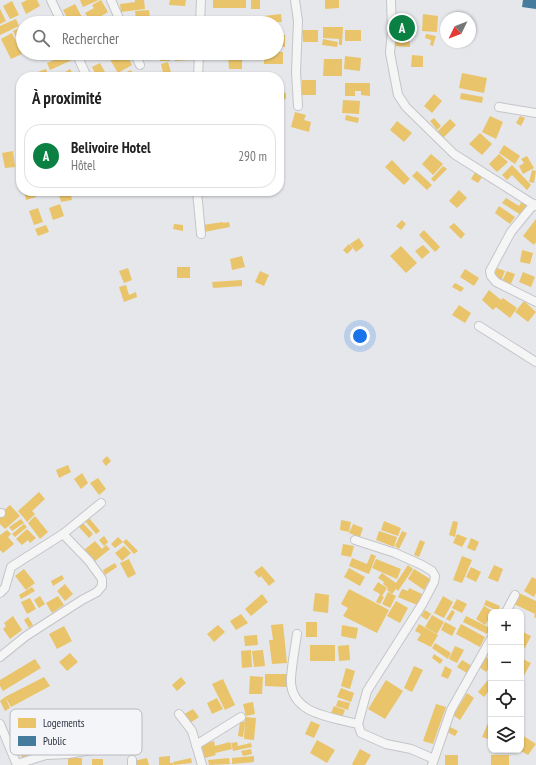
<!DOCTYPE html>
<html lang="fr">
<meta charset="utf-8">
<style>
body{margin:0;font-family:"PT Sans Narrow",sans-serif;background:#f6f6f6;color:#222}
.controls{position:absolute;right:12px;bottom:12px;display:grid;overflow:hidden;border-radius:8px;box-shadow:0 1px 3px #0004}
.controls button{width:36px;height:36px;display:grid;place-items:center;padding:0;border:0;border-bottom:1px solid #e0e0e0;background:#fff;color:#222;font:20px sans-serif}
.compass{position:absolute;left:440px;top:12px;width:36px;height:36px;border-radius:50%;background:#fff;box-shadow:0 1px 3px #0004;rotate:227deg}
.you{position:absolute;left:360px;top:336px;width:14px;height:14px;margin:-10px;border:3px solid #fff;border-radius:50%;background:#1a73e8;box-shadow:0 0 0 6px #1a73e833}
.badge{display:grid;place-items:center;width:26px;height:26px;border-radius:50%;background:#0b8043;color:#fff;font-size:13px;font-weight:700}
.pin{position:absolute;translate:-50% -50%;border:2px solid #fff;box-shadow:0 1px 4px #0006}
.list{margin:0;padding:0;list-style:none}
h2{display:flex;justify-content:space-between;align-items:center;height:52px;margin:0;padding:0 16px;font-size:17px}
h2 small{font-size:13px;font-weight:400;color:#767676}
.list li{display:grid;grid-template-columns:26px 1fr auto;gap:12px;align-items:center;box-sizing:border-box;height:64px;margin:0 8px 8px;padding:0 8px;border:1px solid #e0e0e0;border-radius:16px}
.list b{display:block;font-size:15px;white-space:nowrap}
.list p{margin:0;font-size:13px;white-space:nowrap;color:#767676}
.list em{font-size:13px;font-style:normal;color:#767676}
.icon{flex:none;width:22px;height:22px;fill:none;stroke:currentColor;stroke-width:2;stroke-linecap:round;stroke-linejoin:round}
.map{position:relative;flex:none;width:536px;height:765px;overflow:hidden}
.search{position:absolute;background:#fff;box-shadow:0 1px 3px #0004;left:16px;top:16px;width:268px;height:44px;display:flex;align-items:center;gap:10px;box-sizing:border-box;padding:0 14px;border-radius:22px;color:#767676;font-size:15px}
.panel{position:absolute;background:#fff;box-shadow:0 1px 3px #0004;left:16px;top:72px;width:268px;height:124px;border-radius:16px}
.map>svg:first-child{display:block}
.homes{fill:#e9c46a}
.public{fill:#457b9d}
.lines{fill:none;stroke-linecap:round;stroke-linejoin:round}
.street-casing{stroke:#c3c5c8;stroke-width:10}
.street{stroke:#f5f5f6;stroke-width:8}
.key{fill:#f4f5f8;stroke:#b8bac1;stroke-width:1}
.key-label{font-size:11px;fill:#2d3242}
</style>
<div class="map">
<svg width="536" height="765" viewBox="0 0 536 765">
<rect width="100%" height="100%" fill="#e5e7ea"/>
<g class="homes">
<polygon points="27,0 37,0 40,6 26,14 21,3"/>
<polygon points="80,0 99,0 83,7"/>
<polygon points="101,0 108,12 91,22 85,13 94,8 92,5"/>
<polygon points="135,0 144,0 145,9 121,12 120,4 135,2"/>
<polygon points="170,0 186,0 185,6 169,5"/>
<rect x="213" y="0" width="33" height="8"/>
<rect x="251" y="0" width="9" height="9"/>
<polygon points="325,0 339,0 339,8 325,9"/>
<polygon points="12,1 19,15 10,19 3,6"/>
<polygon points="75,4 83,19 75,23 70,23 63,10"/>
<polygon points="0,9 6,21 0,24"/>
<polygon points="149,10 150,18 136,20 135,11"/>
<polygon points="281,14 282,22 256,23 255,17"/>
<polygon points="423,14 438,16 437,32 422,31"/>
<polygon points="16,19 19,26 0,35 0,26"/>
<polygon points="23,26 23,48 22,48 13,31"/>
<polygon points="323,27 343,27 342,45 339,45 339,39 323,38"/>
<polygon points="302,30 318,30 318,42 303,42"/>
<rect x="345" y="30" width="16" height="11"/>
<polygon points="12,33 22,54 11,59 1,39"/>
<polygon points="426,34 436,36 433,46 430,45 431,40 425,38"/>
<rect x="277" y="35" width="8" height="12"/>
<polygon points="323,39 338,42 337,47 322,45"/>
<polygon points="392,40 410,41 410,47 392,46"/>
<polygon points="277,52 283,52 283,64 264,64 264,53 277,53"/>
<polygon points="113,53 126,53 132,65 118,73 108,56"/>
<polygon points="160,53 169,53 170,61 160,61"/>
<polygon points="175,53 188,53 188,60 175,61"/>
<polygon points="69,54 72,60 50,70 47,63"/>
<polygon points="228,54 242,54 242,69 229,69"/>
<polygon points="412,55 423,56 423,67 411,67"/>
<polygon points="345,56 361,58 360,71 344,69"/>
<polygon points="324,59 342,59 342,76 323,76"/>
<polygon points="168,62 172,76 164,77 161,64"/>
<polygon points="100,63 106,74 100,77 97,77 92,67"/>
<polygon points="46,69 49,77 24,77"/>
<polygon points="70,69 75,77 57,77"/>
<polygon points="131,70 134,77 121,77 120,75"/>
<polygon points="209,72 222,73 221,77 208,77"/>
<polygon points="462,73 487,78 484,93 459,88"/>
<rect x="302" y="80" width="14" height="15"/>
<polygon points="345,83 370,83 370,96 361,95 361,91 355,91 355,96 345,96"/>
<polygon points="279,92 286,93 286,99 279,99"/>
<polygon points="461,93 483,97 482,103 460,99"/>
<polygon points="434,94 442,101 432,113 424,106"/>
<polygon points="343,100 360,101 359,114 342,113"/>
<polygon points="295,112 306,115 304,120 311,122 309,132 291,127"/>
<polygon points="346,115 359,118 358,123 345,120"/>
<polygon points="490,116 503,122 496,139 482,132"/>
<polygon points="520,116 525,118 521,126 516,123"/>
<polygon points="434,118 441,126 437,130 430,121"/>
<polygon points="450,119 456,125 443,138 437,132"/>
<polygon points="397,121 412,133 404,142 390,130"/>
<polygon points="480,133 492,144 482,155 469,144"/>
<polygon points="504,145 520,156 515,164 499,153"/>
<polygon points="13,151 15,167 5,168 2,153"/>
<polygon points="431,154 443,164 433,175 422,164"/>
<polygon points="499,154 508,162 497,172 489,164"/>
<polygon points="527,156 534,168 523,174 519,166 524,163 521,159"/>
<polygon points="392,160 410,179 404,185 385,167"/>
<polygon points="512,165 531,185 527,190 512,175 507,180 502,175"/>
<polygon points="443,166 447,169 434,182 431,179"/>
<polygon points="532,170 536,171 534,183 529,182"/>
<polygon points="417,171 432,185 427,190 412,176"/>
<polygon points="476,171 483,176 478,183 471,179"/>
<polygon points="459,190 467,198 457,208 449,201"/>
<polygon points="24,191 34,191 36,197 26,200"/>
<polygon points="70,191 72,200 61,202 59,194"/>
<polygon points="506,198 519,206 522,201 528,204 521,215 502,203"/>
<polygon points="60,204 64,216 53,220 49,208"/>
<polygon points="499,206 515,217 510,224 495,213"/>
<polygon points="38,208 43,222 34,225 29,211"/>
<polygon points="536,219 536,242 534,245 523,236"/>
<polygon points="402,220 406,224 401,230 396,226"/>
<polygon points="223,222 223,223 229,222 230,227 204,232 203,225"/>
<polygon points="454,223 465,234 461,239 449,227"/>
<polygon points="174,224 183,225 183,231 173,229"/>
<polygon points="46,225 49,232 38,236 35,229"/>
<polygon points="424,230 440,247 435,252 419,235"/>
<polygon points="359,238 364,246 356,252 350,244"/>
<polygon points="349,244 353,248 347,254 343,250"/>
<polygon points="423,245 430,252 422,259 415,251"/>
<polygon points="401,246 417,263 406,273 390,256"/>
<polygon points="522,250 533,253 530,264 520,262"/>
<polygon points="242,256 245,267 232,270 230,259"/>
<rect x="177" y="267" width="13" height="11"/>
<polygon points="128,268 132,280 124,283 119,271"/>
<polygon points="497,268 505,271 501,281 493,278"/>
<polygon points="465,269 479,278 474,286 460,277"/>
<polygon points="260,271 269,275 264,286 255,282"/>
<polygon points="507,271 515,274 511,284 502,281"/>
<polygon points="523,272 535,277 531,287 519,282"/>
<polygon points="242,280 242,286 213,288 212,282"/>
<polygon points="455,283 464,288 461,292 452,287"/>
<polygon points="126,285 129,295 136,292 137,297 124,302 119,287"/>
<polygon points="489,290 501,300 503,298 517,308 510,318 496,307 493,310 482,300"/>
<polygon points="524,301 536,312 528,322 515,312"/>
<polygon points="459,305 471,313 465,323 452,315"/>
<polygon points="107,456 111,461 106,466 102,461"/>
<polygon points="68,465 71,472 59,478 56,470"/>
<polygon points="82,473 88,483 81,489 74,479"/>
<polygon points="98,478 106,489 99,495 90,483"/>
<polygon points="39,492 45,499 32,511 35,514 27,522 24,518 31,512 24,518 18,511"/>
<polygon points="10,505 20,516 5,529 0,524 0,514"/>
<polygon points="35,516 48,532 40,539 28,523"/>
<polygon points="89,518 100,531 96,534 85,521"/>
<polygon points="21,519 24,523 12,531 9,527"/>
<polygon points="341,520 351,522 349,532 340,530"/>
<polygon points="384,521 401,528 398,536 381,530"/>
<polygon points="453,521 458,522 455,537 449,535"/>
<polygon points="82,522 93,534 89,538 78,526"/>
<polygon points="24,524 27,527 15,537 12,534"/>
<polygon points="353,524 363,528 360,537 349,533"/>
<polygon points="27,529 36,538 30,543 28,540 22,545 16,539"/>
<polygon points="7,530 11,534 8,537 14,544 3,553 0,550 0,535"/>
<polygon points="379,531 397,537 394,547 376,540"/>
<polygon points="402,531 407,533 399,549 395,546"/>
<polygon points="457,534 467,538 462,547 453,543"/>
<polygon points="104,536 108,542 104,546 99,540"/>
<polygon points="118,537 123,542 115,548 111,544"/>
<polygon points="471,538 479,542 475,551 467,548"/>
<polygon points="126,539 138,551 134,554 123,542"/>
<polygon points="420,540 425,542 419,557 414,555"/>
<polygon points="95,541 102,549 106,545 110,549 94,562 84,550"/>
<polygon points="343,544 354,546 351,557 341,555"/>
<polygon points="124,546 131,553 122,561 115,553"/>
<polygon points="371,554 376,556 369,574 349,566 352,558 367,564"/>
<polygon points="462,556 472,560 462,583 453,580"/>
<polygon points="129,559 136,574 128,578 120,563"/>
<polygon points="376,559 401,569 397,579 372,568"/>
<polygon points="115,563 117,567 105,575 103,570"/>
<polygon points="408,565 413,569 398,591 396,589 392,594 387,590 388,588 383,584 384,582 378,578 382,573 396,583"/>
<polygon points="494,565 503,569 498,582 488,578"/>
<polygon points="262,566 275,581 269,586 261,576 259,578 254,572"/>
<polygon points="471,567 481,572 476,582 466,577"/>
<polygon points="349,568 365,577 360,586 344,577"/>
<polygon points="24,569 35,583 26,590 15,576"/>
<polygon points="414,569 430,579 424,590 408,579"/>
<polygon points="62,575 64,579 53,586 51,581"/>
<polygon points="532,577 536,579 536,593 534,597 524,591"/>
<polygon points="378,582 387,588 382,596 384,597 380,604 376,602 380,594 373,590"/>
<polygon points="65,584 73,594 65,601 57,591"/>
<polygon points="32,587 35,591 21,599 19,595"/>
<polygon points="409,588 422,594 417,605 398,597 402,589 408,591"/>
<polygon points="349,589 389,610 377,633 343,616 348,608 341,604"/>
<polygon points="388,592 396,596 390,608 382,604"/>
<polygon points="315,593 329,595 328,613 313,611"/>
<polygon points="519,593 536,601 536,618 534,617 535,614 514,604"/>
<polygon points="262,594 268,602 251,616 245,609"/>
<polygon points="40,596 45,604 39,608 34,600"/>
<polygon points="58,596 64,605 52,613 46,603"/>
<polygon points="443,596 453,602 444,618 434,613"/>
<polygon points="30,598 36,609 27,614 21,602"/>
<polygon points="457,599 467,604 462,613 452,608"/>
<polygon points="486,600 500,606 498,611 484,605"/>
<polygon points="396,601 408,608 400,623 387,616"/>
<polygon points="484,606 494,612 491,612 491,615 485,625 476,619"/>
<polygon points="425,610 431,614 427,620 421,616"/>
<polygon points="452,610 455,612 450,621 446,619"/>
<polygon points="241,614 248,623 236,630 230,621"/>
<polygon points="432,615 444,622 437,634 425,627"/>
<polygon points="13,616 22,630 10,639 3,629 6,626 4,623"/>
<polygon points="466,616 490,628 487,634 463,622"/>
<polygon points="28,617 33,625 29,628 24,620"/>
<rect x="306" y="622" width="11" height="15"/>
<polygon points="445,622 456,628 452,636 441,630"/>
<polygon points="283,624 287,663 272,664 269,640 273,640 271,625"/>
<polygon points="419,624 438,635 431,647 417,640 421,634 415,631"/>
<polygon points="461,624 485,637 480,647 456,634"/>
<polygon points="218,625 225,632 214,642 207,634"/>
<polygon points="342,625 358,628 356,639 341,636"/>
<polygon points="64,626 72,641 57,649 49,634"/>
<polygon points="521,631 531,636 525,648 521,646"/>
<polygon points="257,635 258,645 245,646 244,636"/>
<polygon points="435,643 451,653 448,659 432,648"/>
<rect x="310" y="645" width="25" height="16"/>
<polygon points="349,645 350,660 339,661 338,646"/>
<polygon points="455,646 464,650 457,663 449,659"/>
<polygon points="251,650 252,667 242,668 241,651"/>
<polygon points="263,650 265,666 254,667 252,651"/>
<polygon points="70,653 78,662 67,671 59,662"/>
<polygon points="434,654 443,660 440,664 432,658"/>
<polygon points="486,657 491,661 491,665 486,672 479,667"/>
<polygon points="521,658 531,663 523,677 521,676"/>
<polygon points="35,659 41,668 3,691 0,686 0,680"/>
<polygon points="462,660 472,666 467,673 457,667"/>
<polygon points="414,666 423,670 412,692 404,688"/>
<polygon points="445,666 452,670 448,679 441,676"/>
<polygon points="346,668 355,671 350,689 341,686"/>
<polygon points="265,674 287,674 287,687 265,686"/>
<polygon points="250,676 263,677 262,694 249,694"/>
<polygon points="44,677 50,686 11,707 5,697"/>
<polygon points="181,677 186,683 177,691 172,685"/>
<polygon points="223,679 235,705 225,710 212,684"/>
<polygon points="386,680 403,691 385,719 368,709"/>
<polygon points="488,680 491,683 491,688 484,697 478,692"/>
<polygon points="341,688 354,693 351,702 337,697"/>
<polygon points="467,693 474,698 460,720 453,715"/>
<polygon points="5,697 10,708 5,711 0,701"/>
<polygon points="217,698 223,709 212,714 207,703"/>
<polygon points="338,700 350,703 348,710 336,706"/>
<polygon points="253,702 255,714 246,716 243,704"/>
<polygon points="436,704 446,707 433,744 423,741"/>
<polygon points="334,706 345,710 342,718 331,713"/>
<polygon points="193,709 199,717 187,725 181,716"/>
<polygon points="491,716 491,740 482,737"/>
<polygon points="245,717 256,718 254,740 244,739"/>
<polygon points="311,721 320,725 314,738 305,734"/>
<polygon points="240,722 245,722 243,737 238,736"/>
<polygon points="450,727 458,731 455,736 447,732"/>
<polygon points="522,735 536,744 528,755 521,751 521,737"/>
<polygon points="29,737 32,743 37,740 42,748 23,759 15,744"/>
<polygon points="317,740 335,750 327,763 310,753"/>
<polygon points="214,741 215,746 230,742 232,749 215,753 216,755 205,758 201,745"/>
<polygon points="237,742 238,746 251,743 252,747 233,751 231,743"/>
<polygon points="251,749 252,754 243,756 241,751"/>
<polygon points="360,749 371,755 365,765 353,765 352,764"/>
<rect x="445" y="755" width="13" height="10"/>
<rect x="491" y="755" width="18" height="10"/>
<polygon points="170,756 170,763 173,763 173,765 159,765 159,757"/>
<polygon points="254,756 254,762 232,764 232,758"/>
<rect x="68" y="758" width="14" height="7"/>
<polygon points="147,758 149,765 130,765 129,762"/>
<polygon points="191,758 192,763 174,765 173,762"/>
<polygon points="229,758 230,764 209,765 208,760"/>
<rect x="92" y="759" width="11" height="6"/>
</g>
<polygon class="public" points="523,0 536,0 536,9 522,7"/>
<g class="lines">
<defs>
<g id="street">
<polyline points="51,0 62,23"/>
<polyline points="111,0 121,23"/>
<polyline points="295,0 298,21 296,72 298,106"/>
<polyline points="391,0 392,30 390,53 398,95 406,107 454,154 536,206"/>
<polyline points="200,23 201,0"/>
<polyline points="76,53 87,77"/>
<polyline points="134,53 140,65"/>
<polyline points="198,77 199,53"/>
<polyline points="499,107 536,113"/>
<polyline points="197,191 201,234"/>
<polyline points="534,204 511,232 490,271 491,276 496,282 536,302"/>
<polyline points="479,326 536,362"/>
<polyline points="0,513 1,513"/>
<polyline points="355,540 395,553 422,565 432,571 435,576 434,582 423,603 367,691 358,724"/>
<polyline points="0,593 5,588 11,567 63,534 101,503"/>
<polyline points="506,612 515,595"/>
<path d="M 297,634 C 295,648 292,663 291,678 C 289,714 331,717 358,724 L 361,733 L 386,744 L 411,749 L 434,759"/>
<polyline points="0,657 26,636 82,600 97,592 102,586 102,579 89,561 63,534"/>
<polyline points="179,714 192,731 202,765"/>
<polyline points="0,724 17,765"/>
<polyline points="196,745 241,717"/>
<polyline points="132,760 132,765"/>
<polyline points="17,764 46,755 68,754 103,748"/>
<polyline points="432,765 451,710 491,639"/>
</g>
</defs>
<use href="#street" class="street-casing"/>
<use href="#street" class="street"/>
</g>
<rect x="10" y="709" width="132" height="46" rx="6" class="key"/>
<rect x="18" y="718" width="18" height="10" fill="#e9c46a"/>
<rect x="18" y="736" width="18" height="10" fill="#457b9d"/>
<g class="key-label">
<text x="43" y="727">Logements</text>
<text x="43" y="745">Public</text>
</g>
</svg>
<div class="controls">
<button>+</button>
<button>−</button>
<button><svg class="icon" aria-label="locate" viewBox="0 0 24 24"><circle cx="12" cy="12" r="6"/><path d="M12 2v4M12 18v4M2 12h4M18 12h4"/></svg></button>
<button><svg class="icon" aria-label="layers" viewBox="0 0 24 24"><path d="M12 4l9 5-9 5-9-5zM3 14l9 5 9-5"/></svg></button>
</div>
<svg class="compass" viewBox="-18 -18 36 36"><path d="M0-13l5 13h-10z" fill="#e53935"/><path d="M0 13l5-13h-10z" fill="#767676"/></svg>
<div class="you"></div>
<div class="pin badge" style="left:402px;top:28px">A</div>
<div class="search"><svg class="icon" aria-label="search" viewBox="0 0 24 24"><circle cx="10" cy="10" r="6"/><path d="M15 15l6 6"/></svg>Rechercher</div>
<section class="panel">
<h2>À proximité<small></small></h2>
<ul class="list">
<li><span class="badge">A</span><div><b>Belivoire Hotel</b><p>Hôtel</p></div><em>290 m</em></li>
</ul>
</section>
</div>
